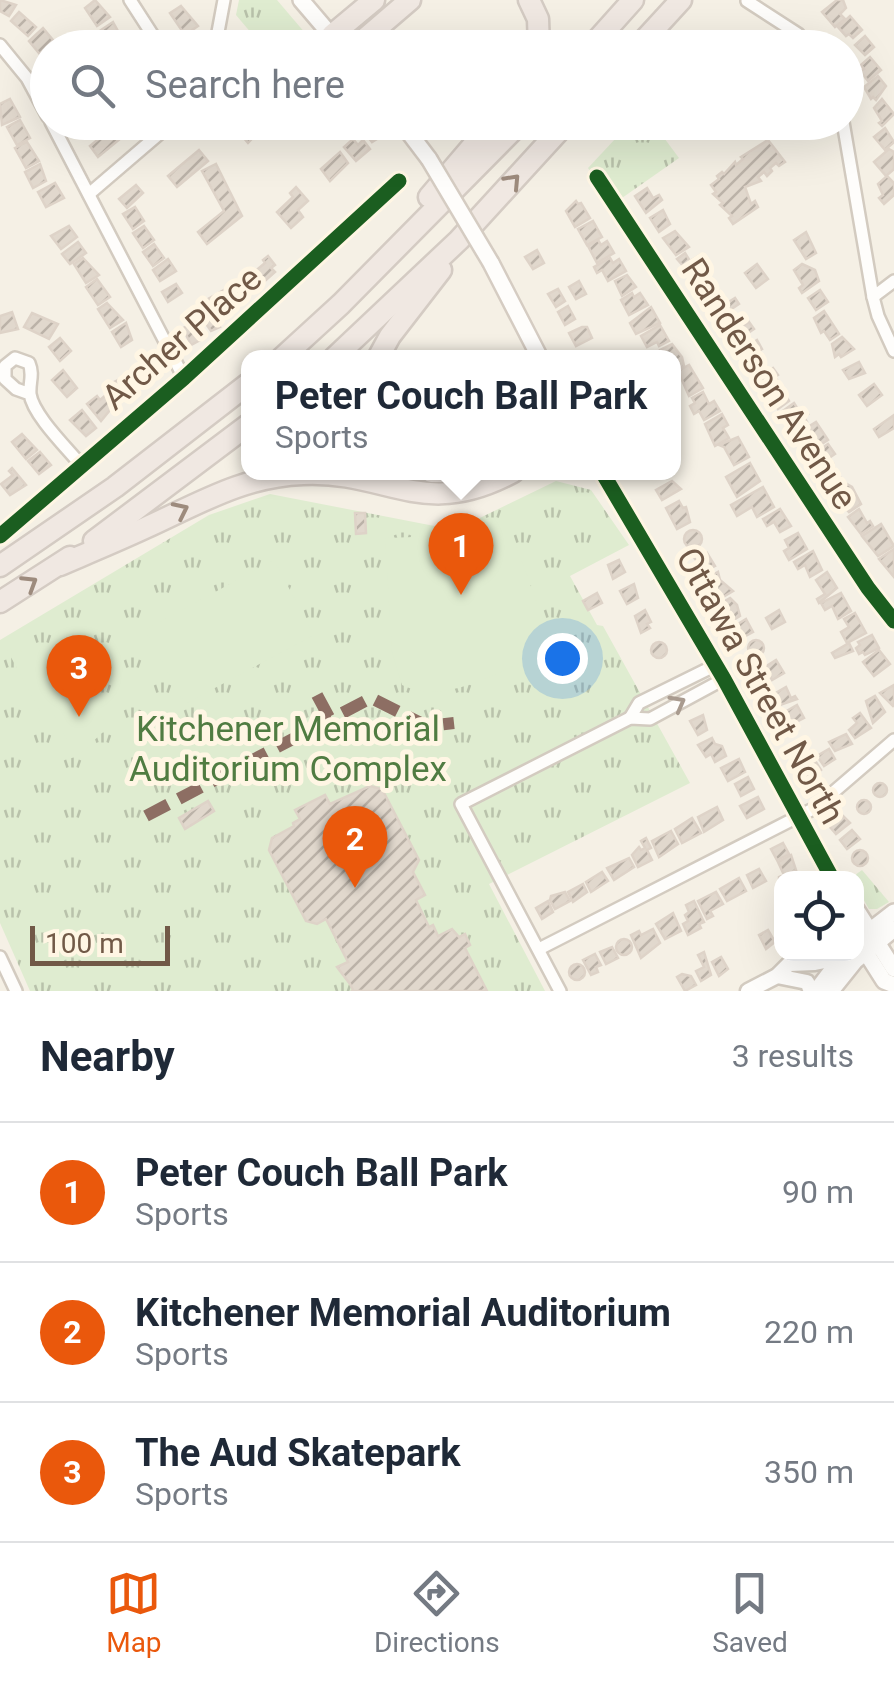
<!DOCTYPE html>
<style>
body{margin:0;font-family:Roboto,sans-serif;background:#f2f2f3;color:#1f2937}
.controls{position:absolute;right:30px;bottom:30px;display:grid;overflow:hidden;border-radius:20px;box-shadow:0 10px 40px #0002}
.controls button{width:90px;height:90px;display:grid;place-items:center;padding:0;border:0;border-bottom:2px solid #e0e1e3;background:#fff;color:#1f2937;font:50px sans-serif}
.scale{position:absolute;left:30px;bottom:25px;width:140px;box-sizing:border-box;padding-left:10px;border:5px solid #715947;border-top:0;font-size:28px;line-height:35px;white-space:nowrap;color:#715947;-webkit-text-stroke:8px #fff6e4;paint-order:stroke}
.you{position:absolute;left:562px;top:658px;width:35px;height:35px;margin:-25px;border:8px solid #fff;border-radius:50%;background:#1a73e8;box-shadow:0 0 0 15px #1a73e833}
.badge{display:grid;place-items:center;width:65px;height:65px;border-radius:50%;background:#ea580c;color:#fff;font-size:32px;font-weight:700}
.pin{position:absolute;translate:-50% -82px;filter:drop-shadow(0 2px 5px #0008)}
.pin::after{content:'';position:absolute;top:52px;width:35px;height:30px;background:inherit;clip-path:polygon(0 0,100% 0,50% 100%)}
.popup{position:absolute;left:241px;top:350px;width:440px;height:130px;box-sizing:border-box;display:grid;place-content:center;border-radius:20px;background:#fff;filter:drop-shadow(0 2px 8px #0005);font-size:32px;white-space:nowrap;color:#747a83}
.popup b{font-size:38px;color:#1f2937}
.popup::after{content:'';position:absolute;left:50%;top:100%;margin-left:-20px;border:20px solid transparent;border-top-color:#fff}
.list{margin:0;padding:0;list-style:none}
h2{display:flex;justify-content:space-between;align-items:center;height:130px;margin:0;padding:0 40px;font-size:42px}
h2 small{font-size:32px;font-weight:400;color:#747a83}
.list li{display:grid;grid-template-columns:65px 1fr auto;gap:30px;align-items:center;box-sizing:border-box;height:140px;padding:0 40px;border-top:2px solid #e0e1e3}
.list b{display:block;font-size:38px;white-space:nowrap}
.list p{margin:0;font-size:32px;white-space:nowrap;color:#747a83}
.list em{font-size:32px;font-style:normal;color:#747a83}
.icon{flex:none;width:55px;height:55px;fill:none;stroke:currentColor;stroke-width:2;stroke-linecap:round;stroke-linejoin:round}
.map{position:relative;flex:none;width:894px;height:991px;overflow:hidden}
.search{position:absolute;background:#fff;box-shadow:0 10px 40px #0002;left:30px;right:30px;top:30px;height:110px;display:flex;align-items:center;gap:25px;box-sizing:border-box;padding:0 35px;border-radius:55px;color:#747a83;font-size:38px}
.sheet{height:550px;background:#fff}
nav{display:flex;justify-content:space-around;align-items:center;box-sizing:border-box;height:140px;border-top:2px solid #e0e1e3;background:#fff;font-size:28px;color:#747a83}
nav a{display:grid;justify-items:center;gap:5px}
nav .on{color:#ea580c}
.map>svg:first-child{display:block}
.grass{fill:url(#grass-tufts)}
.pitch{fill:#dfecd0}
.building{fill:url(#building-hatch);stroke:#ded3c8;stroke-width:2.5}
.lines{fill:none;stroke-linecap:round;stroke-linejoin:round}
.minor-casing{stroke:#d3cbc0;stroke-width:16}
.tertiary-casing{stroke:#d3cbc0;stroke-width:19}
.secondary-casing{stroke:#d5ccc2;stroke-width:20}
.motorway-casing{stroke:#d4cbc3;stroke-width:25}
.minor{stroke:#fefdfb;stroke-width:11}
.tertiary{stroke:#fefdfb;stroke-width:14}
.secondary{stroke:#fefdfb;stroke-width:15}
.motorway{stroke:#f0e8e2;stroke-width:20}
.secondary-bridge-casing{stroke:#d5ccc2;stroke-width:20;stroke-linecap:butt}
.secondary-bridge{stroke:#fefdfb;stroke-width:15}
.quiet{stroke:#8d6e63;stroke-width:12;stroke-dasharray:25 12;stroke-linecap:butt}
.cycleway-casing{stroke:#fff6e4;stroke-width:21}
.cycleway{stroke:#1b5e20;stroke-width:15}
.oneway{stroke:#9d8b7d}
.oneway2{stroke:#a99b8f}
.labels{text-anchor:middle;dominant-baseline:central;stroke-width:10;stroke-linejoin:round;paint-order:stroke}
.street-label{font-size:35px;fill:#715947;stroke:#fff6e4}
.park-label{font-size:35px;fill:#507c42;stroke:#fff6e4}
</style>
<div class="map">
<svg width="894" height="991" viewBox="0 0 894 991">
<defs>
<pattern id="grass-tufts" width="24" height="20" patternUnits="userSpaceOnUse" patternTransform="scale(2.5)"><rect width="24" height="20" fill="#dfecd0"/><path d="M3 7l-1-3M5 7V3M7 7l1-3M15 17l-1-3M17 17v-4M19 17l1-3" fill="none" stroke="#b9c2ab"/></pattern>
<pattern id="building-hatch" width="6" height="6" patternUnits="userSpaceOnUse" patternTransform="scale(2.5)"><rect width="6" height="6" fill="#e1d8cd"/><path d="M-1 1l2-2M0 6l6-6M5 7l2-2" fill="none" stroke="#bbb2a8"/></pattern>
</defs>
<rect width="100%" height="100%" fill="#f5f0e5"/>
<g class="grass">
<polygon points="239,0 277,0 317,47 263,47 236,15"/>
<polygon points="630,123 653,123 679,158 612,205 588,168"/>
<polygon points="556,481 591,490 629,545 570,576 597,625 603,626 690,783 489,884 545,991 30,991 0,923 0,640 209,515 270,494 455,530"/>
<polygon points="862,870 889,902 877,909 869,909 857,888 856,878 851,878"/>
</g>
<g class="pitch">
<path d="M 500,534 L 515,542 L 553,648 C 509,665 448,708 402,685 L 392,652 L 385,538 Z"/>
<polygon points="274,560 314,635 185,704 145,630"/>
<polygon points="6,648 64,660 74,658 77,666 40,711"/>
<path d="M 87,690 L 108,728 C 93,739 87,753 69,759 L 69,744 L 50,707 Z"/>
</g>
<g class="building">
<polygon points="0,0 16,5 9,16 0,11"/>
<polygon points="95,0 110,17 97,26 85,8"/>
<polygon points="837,0 843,0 846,8 840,14 845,19 835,27 822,12"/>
<polygon points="181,6 198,26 185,35 170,13"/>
<polygon points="19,12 36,27 28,36 11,21"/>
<polygon points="850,16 862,30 853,38 849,34 846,36 838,27"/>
<polygon points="113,22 124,42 115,48 101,30"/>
<polygon points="43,28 57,45 48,48 48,54 43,58 29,41"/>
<polygon points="865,36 874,47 865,55 855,45"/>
<polygon points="870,57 881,70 868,81 860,71 864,69 861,65"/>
<polygon points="878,76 886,86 876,100 873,97 871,99 864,87"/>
<polygon points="10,99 20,117 2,125 0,104"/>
<polygon points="882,99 894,114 882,126 879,123 882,121 874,108"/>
<polygon points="20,120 30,138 17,145 7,127"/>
<polygon points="83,122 94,122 99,128 89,137 80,125"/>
<polygon points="230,122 262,122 265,125 248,143"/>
<polygon points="369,122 375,122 385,134 372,142 365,133 368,130 365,126"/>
<polygon points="113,127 121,138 98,157 90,146"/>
<polygon points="885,128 894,142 885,150 874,137"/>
<polygon points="353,139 358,145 363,140 370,149 356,161 344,147"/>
<polygon points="768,140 785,162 779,166 776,163 770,168 772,171 767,176 764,172 758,177 761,181 745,187 751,204 755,201 758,207 733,224 729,218 732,216 720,205 723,203 713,194 716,192 711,185 719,179 717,176 722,172 724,174 735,162 736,165 743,159 741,157"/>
<polygon points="27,142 39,161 26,168 15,148"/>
<polygon points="889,149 894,152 894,169 886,176 874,162"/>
<polygon points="199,150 208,161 177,187 168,176"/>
<polygon points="340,152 348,163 330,181 321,169"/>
<polygon points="40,164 46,181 33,188 25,172"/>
<polygon points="216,164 242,216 207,244 198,232 224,211 202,171"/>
<polygon points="887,176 894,183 894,195 884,204 879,198 883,195 878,184"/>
<polygon points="55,183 64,198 46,207 38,192"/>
<polygon points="136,185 143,193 127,208 119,199"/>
<polygon points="296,187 308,201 298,210 303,217 291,228 277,212 293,197 290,193"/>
<polygon points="647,188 653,198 659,195 662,200 646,213 635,196"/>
<polygon points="576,201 578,204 581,203 590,218 575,227 566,211"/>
<polygon points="135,207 144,221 133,229 123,214"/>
<polygon points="663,210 670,224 659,232 650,218"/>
<polygon points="593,221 602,237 587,245 578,229"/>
<polygon points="69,226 77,237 61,249 51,236"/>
<polygon points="144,226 154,240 143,248 133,233"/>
<polygon points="675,231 689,247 676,255 663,238"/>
<polygon points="806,232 816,253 806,259 794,240"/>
<polygon points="598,240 601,245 607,241 614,253 597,263 588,246"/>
<polygon points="78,242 86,253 70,264 62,254"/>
<polygon points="154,244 164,258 153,266 143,252"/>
<polygon points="537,250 544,263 533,269 525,257"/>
<polygon points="685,253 690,261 700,255 707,265 691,275 677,259"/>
<polygon points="268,256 275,265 271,268 275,272 257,288 248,277 265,263 263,260"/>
<polygon points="83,258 99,275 86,283 74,264"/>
<polygon points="610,258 613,263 619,259 626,271 608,281 602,270 597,273 594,267"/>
<polygon points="168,259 176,271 160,281 153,270"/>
<polygon points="757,264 768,279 756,288 745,273"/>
<polygon points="802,264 815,270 819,281 802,293 799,288 803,285 794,270"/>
<polygon points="705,271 717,289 703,298 691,280"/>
<polygon points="627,275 636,287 622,296 615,281"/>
<polygon points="245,278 251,289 234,298 228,287"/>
<polygon points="97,279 110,297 98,305 86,287"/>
<polygon points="579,281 586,294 576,299 569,287"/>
<polygon points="176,284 182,293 168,302 162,292"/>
<polygon points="558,289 565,301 556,307 548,294"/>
<polygon points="224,290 234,308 217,317 208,299"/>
<polygon points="820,290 828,302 816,310 808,298"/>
<polygon points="719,291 727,303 735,298 739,304 720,317 718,313 714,315 705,300"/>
<polygon points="632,293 634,297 640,293 648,305 629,315 621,300"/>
<polygon points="107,303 123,320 110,328 98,309"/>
<polygon points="568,306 575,319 565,325 558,312"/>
<polygon points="651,307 660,323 636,334 630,323"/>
<polygon points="824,311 839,334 830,340 824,331 821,333 814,318"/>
<polygon points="12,312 18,329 0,333 0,316"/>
<polygon points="211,312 220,327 211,331 202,318"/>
<polygon points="732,312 741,327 749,322 754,329 735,342 720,320"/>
<polygon points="32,313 58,324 49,339 24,327"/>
<polygon points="196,322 204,338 191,345 183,328"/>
<polygon points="126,323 132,340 121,347 112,332"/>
<polygon points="660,325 669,341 659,346 657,342 647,347 641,336"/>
<polygon points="582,327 587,327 592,338 576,346 569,333"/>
<polygon points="748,337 752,343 757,340 762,349 757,352 761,357 750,364 734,346"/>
<polygon points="842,337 854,349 841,357 839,354 835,357 832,344"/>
<polygon points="60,338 71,351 60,361 49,347"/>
<polygon points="672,344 682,357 684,366 674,372 674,358 664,358 660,350"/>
<polygon points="145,361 148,365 152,362 157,368 157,373 152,377 149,378 139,365"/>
<polygon points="760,361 768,372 773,368 778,375 762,386 748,369"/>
<polygon points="859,362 865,373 849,379 843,370"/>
<polygon points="689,365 703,388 689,396 678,371"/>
<polygon points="63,370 77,388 67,397 52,380"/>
<polygon points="130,374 137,387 121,396 114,382"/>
<polygon points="776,378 789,401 778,409 764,387"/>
<polygon points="874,384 882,395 867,406 859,395"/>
<polygon points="703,392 709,404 714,401 720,411 704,420 699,411 694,414 690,406 695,403 692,398"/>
<polygon points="107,394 115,404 101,421 87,404 97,396 100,400"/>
<polygon points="794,403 799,411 803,408 808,414 804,417 807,422 796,430 780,413"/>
<polygon points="82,410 96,428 86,436 70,420"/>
<polygon points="722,414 728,425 723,428 729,438 715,446 705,424"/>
<polygon points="894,415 894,428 879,437 874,429"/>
<polygon points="816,422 828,440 817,447 811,439 801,445 795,435"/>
<polygon points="22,434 37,450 26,459 12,442"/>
<polygon points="738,437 749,457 734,465 724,447 719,445"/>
<polygon points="828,444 835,454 829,458 833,463 822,470 812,455"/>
<polygon points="40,452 51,465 39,474 28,461"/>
<polygon points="750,463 760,481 737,497 726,477"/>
<polygon points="833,466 844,483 834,490 821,474"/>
<polygon points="12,468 26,485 10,495 1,484 13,475 9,471"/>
<polygon points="672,481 681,489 662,500 656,490"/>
<polygon points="847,484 852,487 861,504 849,512 832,494"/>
<polygon points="763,487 774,507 757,517 752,507 737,516 731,505"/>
<polygon points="679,501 683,508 686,507 690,522 677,529 666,508"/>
<polygon points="780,509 791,526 780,532 774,522 767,526 763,519"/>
<polygon points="859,509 867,523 870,521 873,526 861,534 848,517"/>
<polygon points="355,513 365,513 366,533 356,534"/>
<polygon points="881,524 894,546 878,556 862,536"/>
<circle cx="693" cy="539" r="9"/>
<polygon points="798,533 807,549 789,560 784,551 789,548 785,540"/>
<polygon points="894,549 894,577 879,559"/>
<polygon points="813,551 822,570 810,577 805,565 798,569 794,562"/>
<polygon points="707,553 715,566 705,571 695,559"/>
<polygon points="619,560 625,572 613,579 608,565"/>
<polygon points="718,572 720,580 733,591 718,600 715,583 709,577"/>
<polygon points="827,572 837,588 819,603 817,599 825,594 816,580"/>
<polygon points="634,584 638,598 627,604 620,591"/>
<polygon points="597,593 602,603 588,610 583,601"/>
<polygon points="841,593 851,611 838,619 832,606 825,610 821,603"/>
<polygon points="730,598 737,605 740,616 730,622 718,605"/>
<polygon points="645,610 651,622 647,624 650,628 641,633 635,616"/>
<polygon points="779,610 785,622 772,629 766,618"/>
<polygon points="855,613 866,633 847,643 841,632 849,627 844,619"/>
<polygon points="746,619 753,632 738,640 733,627"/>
<polygon points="872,635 879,648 865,655 863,652 859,654 856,648 860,645 858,642"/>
<circle cx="756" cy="648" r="8"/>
<circle cx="659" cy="650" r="8"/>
<polygon points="849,643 853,651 835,658 832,653"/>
<polygon points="879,650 890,664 874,676 863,662"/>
<polygon points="776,660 784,673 772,680 765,667"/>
<polygon points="894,685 894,705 893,706 880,693"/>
<polygon points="786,687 791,698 795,696 797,699 780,705 774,694"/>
<polygon points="875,696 885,712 873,723 866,701"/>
<polygon points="797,705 804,718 792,724 785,712"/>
<polygon points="860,713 871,728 855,738 849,730 857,723 853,718"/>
<polygon points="703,715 707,730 698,735 690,721"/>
<polygon points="846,734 852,744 835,751 829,742"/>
<polygon points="712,738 715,744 722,746 726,756 715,762 711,754 706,757 698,745"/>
<polygon points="829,749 835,759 824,766 817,756"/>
<polygon points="739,759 745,772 728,781 721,768"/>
<polygon points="814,759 821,770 806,781 797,767 805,763 808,766"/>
<polygon points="748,777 754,789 741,796 735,784"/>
<circle cx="880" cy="790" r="7"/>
<polygon points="370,786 382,789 419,860 413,872 425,895 416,900 429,927 433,925 438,936 452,929 459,937 465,934 470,945 465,948 487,991 351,991 353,990 350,984 337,967 348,962 326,919 317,924 306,921 269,850 272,838 294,826 293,823 300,819 295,810 325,795 330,804"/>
<polygon points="758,797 764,809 747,818 740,806"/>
<circle cx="864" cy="807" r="7"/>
<polygon points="208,801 214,811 185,829 179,818"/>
<polygon points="717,807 723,820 704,832 698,817"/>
<polygon points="842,815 850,823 836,834 829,826"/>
<polygon points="692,818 701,833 682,843 675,829"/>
<polygon points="852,830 860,839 847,849 840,840"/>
<polygon points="671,831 678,844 659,857 652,841"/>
<polygon points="646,838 651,848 647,850 652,860 638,867 632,855 639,847 641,850 645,848 641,841"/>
<polygon points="783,843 789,854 777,860 771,849"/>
<circle cx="860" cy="858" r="8"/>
<polygon points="791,855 796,870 788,874 791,878 782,878 779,884 779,877 784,875 778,862"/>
<polygon points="629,858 634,867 614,880 607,868"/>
<polygon points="759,869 766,881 753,888 747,875"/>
<polygon points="602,872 608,881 591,892 586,882"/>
<polygon points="739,878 746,891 727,901 720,889"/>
<polygon points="583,884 587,892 573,902 568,892"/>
<polygon points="565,892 570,901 555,909 550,900 551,896"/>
<polygon points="716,892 723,904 710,911 713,916 707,919 698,901"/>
<polygon points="548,901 553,912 542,919 536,908"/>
<polygon points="694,901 704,922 699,924 701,928 688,935 683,924 688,921 685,915 689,912 686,905"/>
<polygon points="673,913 681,931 665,939 656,924"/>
<polygon points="653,929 660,943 641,958 631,935 639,931 641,935"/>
<polygon points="768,930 775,942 766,949 759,935"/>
<circle cx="624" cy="947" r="8"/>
<polygon points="612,947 618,958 606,964 600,952"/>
<polygon points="704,952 711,975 701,981 696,971 704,967 698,955"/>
<polygon points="595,954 601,965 596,967 598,972 591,975 583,960"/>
<polygon points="721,957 728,969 719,976 712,962"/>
<circle cx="577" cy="972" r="8"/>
<polygon points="682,974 691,976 696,985 685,991 677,977"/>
</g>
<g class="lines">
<defs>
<g id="minor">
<polyline points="130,0 161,48"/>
<polyline points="747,1 798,34 811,48"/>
<polyline points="0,45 27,78 48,117"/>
<polyline points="215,48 224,0"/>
<polyline points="51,122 184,378"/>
<polyline points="843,122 873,297 878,316 894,351"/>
<polyline points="597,177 868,588 894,621"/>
<polyline points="89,194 173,122"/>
<polyline points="873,297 894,281"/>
<path d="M 30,394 L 16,389 L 5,379 L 5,366 L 15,358 L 29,363 C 34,375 29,382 30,394 C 33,415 67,448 81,465"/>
<polyline points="0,536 184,378 399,181"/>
<polyline points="630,718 639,703 716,665"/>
<polyline points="539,949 815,808 894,740"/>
<polyline points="0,957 16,991"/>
<polyline points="560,991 461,804 630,718 650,719 724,679"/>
</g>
<g id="tertiary">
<polyline points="777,976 807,982 811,991"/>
<polyline points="748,991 777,976 789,964 815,963 840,958"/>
</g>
<g id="secondary">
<polyline points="301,0 342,48"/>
<polyline points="401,122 429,159"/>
<polyline points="491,263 540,358"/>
<polyline points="602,472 724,679 832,878"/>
<polyline points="856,909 894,969"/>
<polyline points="863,936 894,912"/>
<polyline points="856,937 884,981 894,985"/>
<polyline points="816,991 844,954"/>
<polyline points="831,991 855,961 894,929"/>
</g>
<g id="motorway">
<polyline points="529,0 538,19 539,48"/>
<polyline points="332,35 374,0"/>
<polyline points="354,48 410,0"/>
<polyline points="590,48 633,0"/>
<polyline points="637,48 681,0"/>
<polyline points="429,197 493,122"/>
<polyline points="282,358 341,304 521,122"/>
<polyline points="334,358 459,240 567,122"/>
<polyline points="378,358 390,336 441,270"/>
<polyline points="431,472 462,472"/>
<polyline points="94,541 248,425"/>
<path d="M 60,565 C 88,553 117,541 145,528 C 198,504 243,476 303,474 C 389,470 422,521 513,472"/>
<polyline points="0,566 115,487 248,384"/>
<polyline points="0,602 70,557"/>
</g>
</defs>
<use href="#minor" class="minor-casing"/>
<use href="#tertiary" class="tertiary-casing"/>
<use href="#secondary" class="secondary-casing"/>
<use href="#motorway" class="motorway-casing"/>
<use href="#minor" class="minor"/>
<use href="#tertiary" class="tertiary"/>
<use href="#secondary" class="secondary"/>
<use href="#motorway" class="motorway"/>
<defs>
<polyline id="secondary-bridge" points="429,159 491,263"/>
</defs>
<use href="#secondary-bridge" class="secondary-bridge-casing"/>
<use href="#secondary-bridge" class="secondary-bridge"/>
<g class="quiet">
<polyline points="317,695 337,732"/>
<polyline points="146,816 371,698 427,726 454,723"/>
</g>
<defs>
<g id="cycleway">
<polyline points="597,177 868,588 894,621"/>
<polyline points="602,472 724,679 832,878"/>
<polyline points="0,536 184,378 399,181"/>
</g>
</defs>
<use href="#cycleway" class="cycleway-casing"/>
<use href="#cycleway" class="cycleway"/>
</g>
<defs><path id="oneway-chevron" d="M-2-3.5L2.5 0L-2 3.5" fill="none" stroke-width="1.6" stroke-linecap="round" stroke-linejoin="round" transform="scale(2.5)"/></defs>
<g class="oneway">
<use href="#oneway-chevron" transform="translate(513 181) rotate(-47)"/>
<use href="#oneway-chevron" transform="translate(181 510) rotate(-26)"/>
<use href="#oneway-chevron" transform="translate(30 583) rotate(-32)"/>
</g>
<use class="oneway2" href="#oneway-chevron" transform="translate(678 703) rotate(-29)"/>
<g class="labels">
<g class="street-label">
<text transform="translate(182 338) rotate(-41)">Archer Place</text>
<text transform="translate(769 384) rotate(57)">Randerson Avenue</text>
<text transform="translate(760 686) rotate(61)">Ottawa Street North</text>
</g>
<g class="park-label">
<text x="288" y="729">Kitchener Memorial<tspan x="288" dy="40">Auditorium Complex</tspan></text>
</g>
</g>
</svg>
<div class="controls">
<button><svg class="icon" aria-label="locate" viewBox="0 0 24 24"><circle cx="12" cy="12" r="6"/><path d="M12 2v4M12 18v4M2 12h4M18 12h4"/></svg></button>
</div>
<div class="scale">100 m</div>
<div class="you"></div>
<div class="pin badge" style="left:461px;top:595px">1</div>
<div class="popup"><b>Peter Couch Ball Park</b>Sports</div>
<div class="pin badge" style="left:355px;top:888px">2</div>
<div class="pin badge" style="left:79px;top:717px">3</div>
<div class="search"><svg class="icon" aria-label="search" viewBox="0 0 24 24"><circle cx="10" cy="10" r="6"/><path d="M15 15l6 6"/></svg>Search here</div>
</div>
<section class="sheet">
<h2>Nearby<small>3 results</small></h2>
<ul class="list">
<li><span class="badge">1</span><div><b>Peter Couch Ball Park</b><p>Sports</p></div><em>90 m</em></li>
<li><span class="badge">2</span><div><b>Kitchener Memorial Auditorium</b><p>Sports</p></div><em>220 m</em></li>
<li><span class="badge">3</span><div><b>The Aud Skatepark</b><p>Sports</p></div><em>350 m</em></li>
</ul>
</section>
<nav>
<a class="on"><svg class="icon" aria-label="map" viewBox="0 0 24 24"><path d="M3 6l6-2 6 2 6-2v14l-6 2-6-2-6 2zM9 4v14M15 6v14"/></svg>Map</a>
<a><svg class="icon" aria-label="directions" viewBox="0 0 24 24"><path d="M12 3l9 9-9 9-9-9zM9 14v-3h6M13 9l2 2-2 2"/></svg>Directions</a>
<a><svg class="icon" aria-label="saved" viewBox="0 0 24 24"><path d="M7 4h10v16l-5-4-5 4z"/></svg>Saved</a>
</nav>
